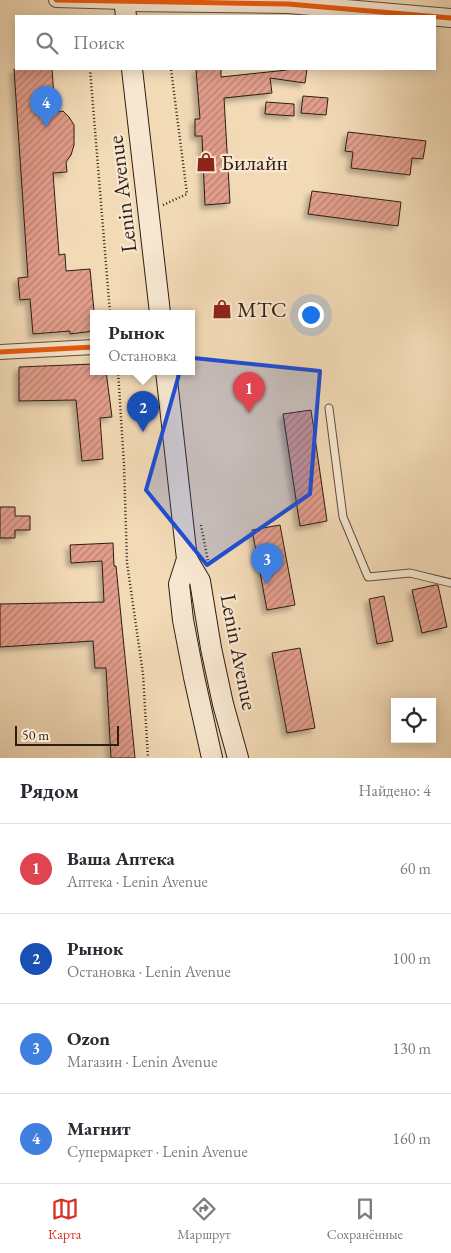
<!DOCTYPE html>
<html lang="ru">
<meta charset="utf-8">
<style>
body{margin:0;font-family:"EB Garamond",serif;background:#f2f2f3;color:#2b2b33}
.controls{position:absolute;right:15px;bottom:15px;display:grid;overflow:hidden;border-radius:0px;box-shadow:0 2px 12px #0003}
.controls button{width:45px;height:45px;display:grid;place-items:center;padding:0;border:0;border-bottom:1px solid #e1e1e2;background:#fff;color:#2b2b33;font:25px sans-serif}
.scale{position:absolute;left:15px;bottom:12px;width:104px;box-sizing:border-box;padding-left:5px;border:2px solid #2d1d13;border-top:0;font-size:14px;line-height:18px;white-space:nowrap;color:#2d1d13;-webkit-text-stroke:4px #f7e7d0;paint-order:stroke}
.you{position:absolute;left:310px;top:314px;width:18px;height:18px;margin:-12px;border:4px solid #fff;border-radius:50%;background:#1a73e8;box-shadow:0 0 0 8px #1a73e833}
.badge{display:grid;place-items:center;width:32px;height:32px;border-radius:50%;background:#d93025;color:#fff;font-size:16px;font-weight:700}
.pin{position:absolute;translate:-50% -41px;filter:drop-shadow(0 1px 2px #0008)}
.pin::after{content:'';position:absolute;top:26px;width:18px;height:15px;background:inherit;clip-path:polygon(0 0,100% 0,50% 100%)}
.popup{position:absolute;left:90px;top:310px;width:105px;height:65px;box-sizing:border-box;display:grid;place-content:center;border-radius:0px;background:#fff;filter:drop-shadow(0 1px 4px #0005);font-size:16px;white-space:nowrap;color:#7c7c81}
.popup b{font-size:19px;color:#2b2b33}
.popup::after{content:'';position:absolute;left:50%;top:100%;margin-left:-10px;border:10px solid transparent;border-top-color:#fff}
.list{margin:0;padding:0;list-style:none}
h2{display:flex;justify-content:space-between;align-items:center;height:65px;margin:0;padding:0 20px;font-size:21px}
h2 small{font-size:16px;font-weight:400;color:#7c7c81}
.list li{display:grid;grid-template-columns:32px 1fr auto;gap:15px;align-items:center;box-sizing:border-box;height:90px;padding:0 20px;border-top:1px solid #e1e1e2}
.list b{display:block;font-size:19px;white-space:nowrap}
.list p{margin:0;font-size:16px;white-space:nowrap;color:#7c7c81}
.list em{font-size:16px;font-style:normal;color:#7c7c81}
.icon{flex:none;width:28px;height:28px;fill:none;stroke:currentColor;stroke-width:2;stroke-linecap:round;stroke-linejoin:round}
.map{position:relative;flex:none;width:451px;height:758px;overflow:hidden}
.search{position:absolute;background:#fff;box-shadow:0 2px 12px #0003;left:15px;right:15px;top:15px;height:55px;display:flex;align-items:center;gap:12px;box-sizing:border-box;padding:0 18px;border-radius:0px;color:#7c7c81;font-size:19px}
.sheet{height:425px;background:#fff}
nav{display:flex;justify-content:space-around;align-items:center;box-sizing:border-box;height:70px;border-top:1px solid #e1e1e2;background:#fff;font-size:14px;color:#7c7c81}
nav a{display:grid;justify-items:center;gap:2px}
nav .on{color:#d93025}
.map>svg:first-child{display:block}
.building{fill:url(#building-hatch);stroke:#2d1d13;filter:url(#shadow)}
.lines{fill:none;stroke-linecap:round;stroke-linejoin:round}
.service-casing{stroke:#5e4c3c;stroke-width:9}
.minor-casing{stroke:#5e4c3c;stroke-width:16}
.tertiary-casing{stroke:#5e4c3c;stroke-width:20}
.secondary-casing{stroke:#2d1d13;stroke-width:22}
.path{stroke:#2d1d13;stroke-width:2.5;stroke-dasharray:1 2.5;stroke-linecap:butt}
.service{stroke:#f7e7d0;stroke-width:7}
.minor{stroke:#f7e7d0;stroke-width:14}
.tertiary{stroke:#f7e7d0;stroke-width:18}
.secondary{stroke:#f7e7d0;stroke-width:20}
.cycleway-casing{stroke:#f7e7d0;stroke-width:8}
.cycleway{stroke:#e8590c;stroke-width:5}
.marked{fill:#1d4ed8;fill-opacity:0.2;stroke:#1d4ed8;stroke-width:4;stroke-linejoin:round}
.labels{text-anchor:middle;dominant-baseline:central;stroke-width:4.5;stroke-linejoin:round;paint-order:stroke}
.poi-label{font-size:22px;fill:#2d1d13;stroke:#f7e7d0;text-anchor:start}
.street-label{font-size:22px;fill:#2d1d13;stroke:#f7e7d0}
</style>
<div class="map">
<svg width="451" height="758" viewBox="0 0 451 758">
<defs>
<pattern id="building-hatch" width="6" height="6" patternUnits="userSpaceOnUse" patternTransform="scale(1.25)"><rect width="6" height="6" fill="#e29d8b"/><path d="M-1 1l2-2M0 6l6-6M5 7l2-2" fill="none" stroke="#b87f70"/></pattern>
<filter id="shadow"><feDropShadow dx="-4" dy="4" stdDeviation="2.5" flood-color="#0004"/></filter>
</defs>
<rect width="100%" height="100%" fill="#f2dab6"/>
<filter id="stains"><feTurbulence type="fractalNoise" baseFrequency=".004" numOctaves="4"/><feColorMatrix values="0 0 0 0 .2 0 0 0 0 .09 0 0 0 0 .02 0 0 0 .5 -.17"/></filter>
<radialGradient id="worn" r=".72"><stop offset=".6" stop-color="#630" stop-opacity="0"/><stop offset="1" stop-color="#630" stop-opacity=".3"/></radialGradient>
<g class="building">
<polygon points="14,69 52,69 55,112 63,111 69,117 74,125 74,145 71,155 66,162 67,172 53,173 59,255 65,254 66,271 90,269 94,311 94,331 70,334 70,331 33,334 30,299 20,300 18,278 28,277"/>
<polygon points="196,69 221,69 221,77 287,70 288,69 307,69 305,83 270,78 272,93 224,98 230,203 205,205 202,136 195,136 195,119 200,119"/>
<polygon points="303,96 328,98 326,115 301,113"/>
<polygon points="266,102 294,104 294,116 265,114"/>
<polygon points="348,132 426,141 423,159 412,158 410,175 351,168 353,152 345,151"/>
<polygon points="312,191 401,202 398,226 308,214"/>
<polygon points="94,364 94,371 106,371 112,417 100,418 103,459 82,461 76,400 19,401 19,367"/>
<polygon points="311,410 327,521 300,526 283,414"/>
<polygon points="0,507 15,507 15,516 30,516 30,530 15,530 15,538 0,538"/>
<polygon points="280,525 295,605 267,610 252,530"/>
<polygon points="113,543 114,566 116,566 135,758 111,758 106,668 95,668 93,641 0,647 0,604 104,602 102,561 71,563 70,545"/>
<polygon points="435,585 438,585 447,627 422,633 412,590"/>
<polygon points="384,596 393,641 377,644 369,599"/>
<polygon points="300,648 315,728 287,733 272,653"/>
</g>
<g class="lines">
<defs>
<polyline id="service" points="329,408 343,517 368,577 410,573 451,583"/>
<g id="minor">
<polyline points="56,0 124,2"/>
<polyline points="0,352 94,347"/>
</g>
<polyline id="tertiary" points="124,2 288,4 451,18"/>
<g id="secondary">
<polyline points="124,0 126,16"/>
<polyline points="132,69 160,313"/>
<polyline points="166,371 187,559 179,584 183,620 194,677 212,758"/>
<polyline points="187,559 200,581 211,648 223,704 238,758"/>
</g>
</defs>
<use href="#service" class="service-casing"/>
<use href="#minor" class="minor-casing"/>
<use href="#tertiary" class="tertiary-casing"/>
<use href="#secondary" class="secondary-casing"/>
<g class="path">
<polyline points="90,69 110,313"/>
<polyline points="163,205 187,194 171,69"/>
<polyline points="118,371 124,465 127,563 143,674 148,758"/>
<polyline points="201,525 208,561"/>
</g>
<use href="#service" class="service"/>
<use href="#minor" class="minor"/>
<use href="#tertiary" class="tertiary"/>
<use href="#secondary" class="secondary"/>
<defs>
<g id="cycleway">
<polyline points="56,0 288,4 451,18"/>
<polyline points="0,352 94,347"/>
</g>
</defs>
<use href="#cycleway" class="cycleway-casing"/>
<use href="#cycleway" class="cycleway"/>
</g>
<path class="marked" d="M 184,357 L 320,371 L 310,494 L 207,565 L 146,490 Z"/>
<defs>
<symbol id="shop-bare" viewBox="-9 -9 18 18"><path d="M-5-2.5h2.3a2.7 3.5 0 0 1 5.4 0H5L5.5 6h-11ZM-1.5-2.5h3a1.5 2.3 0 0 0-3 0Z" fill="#8f2418" stroke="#f7e7d0" stroke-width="2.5" paint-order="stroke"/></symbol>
</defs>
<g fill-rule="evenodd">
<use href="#shop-bare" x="192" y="148" width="28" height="28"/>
<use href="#shop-bare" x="208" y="295" width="28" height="28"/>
</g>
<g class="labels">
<g class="poi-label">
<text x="221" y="162">Билайн</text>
<text x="237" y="309">МТС</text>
</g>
<g class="street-label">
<text transform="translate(122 194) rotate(-97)">Lenin Avenue</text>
<text transform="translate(239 652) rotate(79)">Lenin Avenue</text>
</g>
</g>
<rect width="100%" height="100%" filter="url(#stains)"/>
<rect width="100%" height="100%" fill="url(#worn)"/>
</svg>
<div class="controls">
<button><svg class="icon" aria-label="locate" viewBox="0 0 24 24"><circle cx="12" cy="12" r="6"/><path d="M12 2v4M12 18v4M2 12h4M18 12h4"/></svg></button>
</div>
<div class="scale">50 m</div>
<div class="you"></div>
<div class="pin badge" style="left:249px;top:413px;background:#e0444e">1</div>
<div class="pin badge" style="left:143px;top:432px;background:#1a4fb4">2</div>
<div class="popup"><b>Рынок</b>Остановка</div>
<div class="pin badge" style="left:267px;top:584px;background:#3f7fe0">3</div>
<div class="pin badge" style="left:46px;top:127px;background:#3f7fe0">4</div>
<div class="search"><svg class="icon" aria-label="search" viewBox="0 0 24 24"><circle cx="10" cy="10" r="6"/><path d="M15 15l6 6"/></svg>Поиск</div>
</div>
<section class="sheet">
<h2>Рядом<small>Найдено: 4</small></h2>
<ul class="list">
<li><span class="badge" style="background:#e0444e">1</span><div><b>Ваша Аптека</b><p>Аптека · Lenin Avenue</p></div><em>60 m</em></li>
<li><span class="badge" style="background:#1a4fb4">2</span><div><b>Рынок</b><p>Остановка · Lenin Avenue</p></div><em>100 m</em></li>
<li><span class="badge" style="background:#3f7fe0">3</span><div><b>Ozon</b><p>Магазин · Lenin Avenue</p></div><em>130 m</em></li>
<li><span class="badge" style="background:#3f7fe0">4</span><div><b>Магнит</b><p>Супермаркет · Lenin Avenue</p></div><em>160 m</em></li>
</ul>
</section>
<nav>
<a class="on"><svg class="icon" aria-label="map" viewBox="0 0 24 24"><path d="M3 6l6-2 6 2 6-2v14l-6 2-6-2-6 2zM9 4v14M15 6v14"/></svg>Карта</a>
<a><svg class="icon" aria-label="directions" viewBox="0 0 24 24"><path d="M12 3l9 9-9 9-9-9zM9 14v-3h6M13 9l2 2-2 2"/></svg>Маршрут</a>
<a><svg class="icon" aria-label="saved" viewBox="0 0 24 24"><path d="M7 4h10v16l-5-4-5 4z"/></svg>Сохранённые</a>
</nav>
